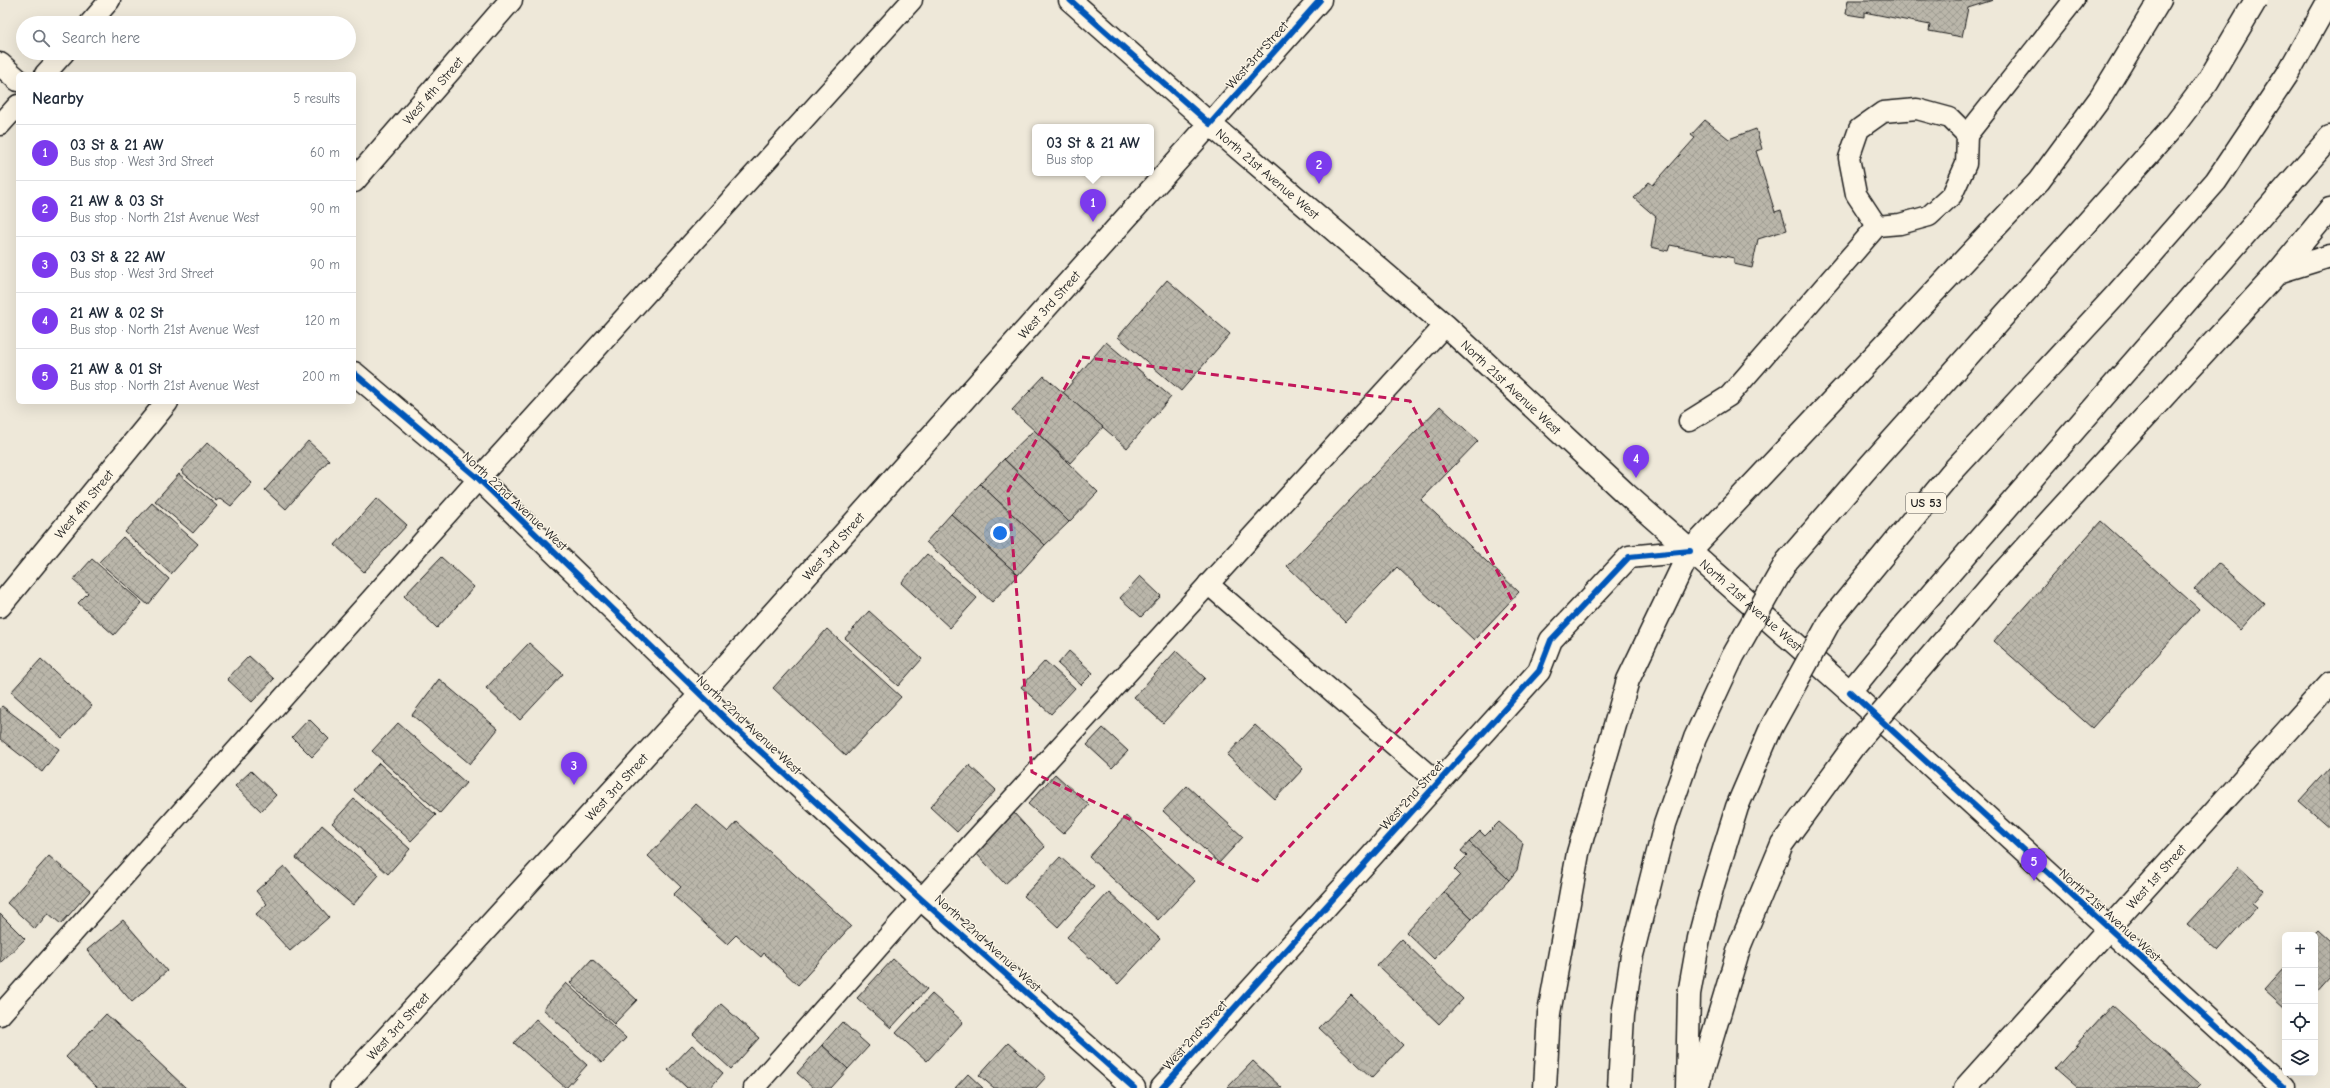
<!DOCTYPE html>
<meta charset="utf-8">
<style>
body{margin:0;font-family:"Comic Neue",sans-serif;background:#f6f6f7;color:#1f2937}
.controls{position:absolute;right:12px;bottom:12px;display:grid;overflow:hidden;border-radius:6px;box-shadow:0 4px 16px #0002}
.controls button{width:36px;height:36px;display:grid;place-items:center;padding:0;border:0;border-bottom:1px solid #e0e1e3;background:#fff;color:#1f2937;font:20px sans-serif}
.you{position:absolute;left:1000px;top:533px;width:14px;height:14px;margin:-10px;border:3px solid #fff;border-radius:50%;background:#1a73e8;box-shadow:0 0 0 6px #1a73e833}
.badge{display:grid;place-items:center;width:26px;height:26px;border-radius:50%;background:#7c3aed;color:#fff;font-size:13px;font-weight:700}
.pin{position:absolute;translate:-50% -33px;filter:drop-shadow(0 1px 2px #0008)}
.pin::after{content:'';position:absolute;top:21px;width:14px;height:12px;background:inherit;clip-path:polygon(0 0,100% 0,50% 100%)}
.popup{position:absolute;left:1032px;top:124px;width:122px;height:52px;box-sizing:border-box;display:grid;place-content:center;border-radius:6px;background:#fff;filter:drop-shadow(0 1px 3px #0005);font-size:13px;white-space:nowrap;color:#747a83}
.popup b{font-size:15px;color:#1f2937}
.popup::after{content:'';position:absolute;left:50%;top:100%;margin-left:-8px;border:8px solid transparent;border-top-color:#fff}
.list{margin:0;padding:0;list-style:none}
h2{display:flex;justify-content:space-between;align-items:center;height:52px;margin:0;padding:0 16px;font-size:17px}
h2 small{font-size:13px;font-weight:400;color:#747a83}
.list li{display:grid;grid-template-columns:26px 1fr auto;gap:12px;align-items:center;box-sizing:border-box;height:56px;padding:0 16px;border-top:1px solid #e0e1e3}
.list b{display:block;font-size:15px;white-space:nowrap}
.list p{margin:0;font-size:13px;white-space:nowrap;color:#747a83}
.list em{font-size:13px;font-style:normal;color:#747a83}
.icon{flex:none;width:22px;height:22px;fill:none;stroke:currentColor;stroke-width:2;stroke-linecap:round;stroke-linejoin:round}
.map{position:relative;flex:none;width:2330px;height:1088px;overflow:hidden}
.search{position:absolute;background:#fff;box-shadow:0 4px 16px #0002;left:16px;top:16px;width:340px;height:44px;display:flex;align-items:center;gap:10px;box-sizing:border-box;padding:0 14px;border-radius:22px;color:#747a83;font-size:15px}
.panel{position:absolute;background:#fff;box-shadow:0 4px 16px #0002;left:16px;top:72px;width:340px;height:332px;border-radius:6px}
.map>svg:first-child{display:block}
.building{fill:url(#building-cross-hatch);stroke:#1c1c1c}
.lines{fill:none;stroke-linecap:round;stroke-linejoin:round}
.lane-casing{stroke:#1c1c1c;stroke-width:23}
.street-casing{stroke:#1c1c1c;stroke-width:25}
.secondary-casing{stroke:#1c1c1c;stroke-width:25}
.highway-casing{stroke:#1c1c1c;stroke-width:25}
.lane{stroke:#fcf5e5;stroke-width:20}
.street{stroke:#fcf5e5;stroke-width:22}
.secondary{stroke:#fcf5e5;stroke-width:22}
.highway{stroke:#fcf5e5;stroke-width:22}
.highway-bridge-casing{stroke:#1c1c1c;stroke-width:25;stroke-linecap:butt}
.highway-bridge{stroke:#fcf5e5;stroke-width:22}
.cycleway-casing{stroke:#fcf5e5;stroke-width:8}
.cycleway{stroke:#0057b8;stroke-width:6}
.marked{fill:none;stroke:#c2185b;stroke-width:3;stroke-dasharray:8 5;stroke-linejoin:round}
.labels{text-anchor:middle;dominant-baseline:central;stroke-width:3;stroke-linejoin:round;paint-order:stroke}
.shield{fill:#fcf5e5;stroke:#5f5d58;stroke-width:1}
.shield-label{font-size:12px;font-weight:bold;fill:#1c1c1c}
.street-label{font-size:13px;fill:#1c1c1c;stroke:#fcf5e5}
</style>
<div class="map">
<svg width="2330" height="1088" viewBox="0 0 2330 1088">
<defs>
<pattern id="building-cross-hatch" width="8" height="8" patternUnits="userSpaceOnUse"><rect width="8" height="8" fill="#bab6aa"/><path d="M0 0l8 8M0 8l8-8" fill="none" stroke="#9f9c92"/></pattern>
</defs>
<rect width="100%" height="100%" fill="#eee8d9"/>
<filter id="ink" filterUnits="userSpaceOnUse"><feTurbulence type="fractalNoise" baseFrequency=".025" numOctaves="2"/><feDisplacementMap in="SourceGraphic" scale="8" xChannelSelector="R" yChannelSelector="G"/><feConvolveMatrix kernelMatrix="1 2 1 2 8 2 1 2 1" color-interpolation-filters="sRGB"/></filter>
<g filter="url(#ink)">
<g class="building">
<polygon points="1848,0 1993,0 1968,8 1962,37 1929,31 1930,25 1864,12 1864,17 1846,14"/>
<polygon points="1705,120 1729,139 1756,129 1762,149 1756,151 1775,212 1781,210 1787,230 1758,239 1752,268 1734,264 1734,258 1670,245 1668,251 1651,247 1656,217 1634,198 1649,182 1653,185 1695,138 1691,135"/>
<polygon points="1167,280 1230,334 1181,391 1118,337"/>
<polygon points="1106,342 1171,397 1127,448 1063,393"/>
<polygon points="1044,376 1103,427 1070,463 1012,410"/>
<polygon points="1440,406 1478,441 1421,500 1519,592 1474,640 1397,567 1345,622 1287,566"/>
<polygon points="1034,430 1098,492 1069,522 1004,459"/>
<polygon points="308,441 329,460 286,509 265,490"/>
<polygon points="208,442 252,483 231,506 220,498 216,501 181,471"/>
<polygon points="1004,459 1069,522 1045,545 980,484"/>
<polygon points="179,474 217,506 193,533 155,501"/>
<polygon points="980,484 1045,545 1018,575 951,514"/>
<polygon points="377,498 407,525 364,572 335,545"/>
<polygon points="152,503 198,544 171,574 125,532"/>
<polygon points="951,514 1018,575 992,602 926,542"/>
<polygon points="2101,521 2199,609 2092,728 1994,641"/>
<polygon points="123,537 169,579 148,605 99,562"/>
<polygon points="927,554 977,598 950,628 901,583"/>
<polygon points="441,557 474,587 437,628 404,596"/>
<polygon points="92,559 142,603 114,635 78,603 88,593 73,580"/>
<polygon points="2218,563 2264,603 2240,630 2194,589"/>
<polygon points="1140,576 1161,596 1141,617 1120,598"/>
<polygon points="869,611 922,659 898,686 845,638"/>
<polygon points="827,629 901,697 846,756 773,688"/>
<polygon points="529,643 563,674 520,720 486,688"/>
<polygon points="1069,651 1093,673 1081,685 1058,664"/>
<polygon points="1176,651 1205,678 1163,723 1134,697"/>
<polygon points="249,656 274,679 252,702 227,679"/>
<polygon points="41,659 92,706 62,738 11,692"/>
<polygon points="1045,661 1075,688 1051,714 1021,687"/>
<polygon points="439,679 498,729 470,764 412,715"/>
<polygon points="2,706 59,749 42,772 0,739 0,708"/>
<polygon points="309,719 329,739 312,757 292,737"/>
<polygon points="398,723 466,783 440,813 372,751"/>
<polygon points="1255,725 1303,769 1275,799 1227,755"/>
<polygon points="1103,728 1128,751 1112,768 1087,745"/>
<polygon points="379,763 436,815 411,841 354,790"/>
<polygon points="969,765 996,790 957,832 930,807"/>
<polygon points="2330,767 2330,828 2299,801"/>
<polygon points="251,771 276,795 261,811 235,786"/>
<polygon points="1055,774 1089,805 1063,834 1028,804"/>
<polygon points="1187,786 1243,837 1219,863 1163,811"/>
<polygon points="354,799 410,849 388,874 332,823"/>
<polygon points="696,804 728,832 737,822 851,926 798,985 764,953 761,957 736,935 727,944 673,895 681,887 648,856"/>
<polygon points="1014,813 1045,847 1005,884 973,850"/>
<polygon points="1126,816 1195,881 1158,920 1089,857"/>
<polygon points="1499,822 1523,843 1517,870 1509,880 1469,842 1480,831 1485,836"/>
<polygon points="322,825 379,875 353,905 296,858"/>
<polygon points="1469,842 1509,880 1472,919 1444,892 1460,875 1454,869 1467,856 1461,851"/>
<polygon points="49,856 90,891 61,924 48,913 35,929 7,903"/>
<polygon points="1060,857 1094,887 1058,927 1024,896"/>
<polygon points="284,866 329,917 290,951 256,914 267,904 256,891"/>
<polygon points="2239,867 2264,890 2252,903 2257,907 2218,951 2187,924"/>
<polygon points="1109,892 1160,939 1118,984 1067,937"/>
<polygon points="1444,892 1472,919 1434,959 1406,932"/>
<polygon points="0,914 25,939 0,963"/>
<polygon points="123,920 167,971 132,1002 87,950"/>
<polygon points="2318,930 2330,941 2330,977 2315,994 2315,935 2313,935"/>
<polygon points="1401,939 1463,999 1439,1024 1377,965"/>
<polygon points="592,959 637,1000 614,1024 570,983"/>
<polygon points="893,959 927,989 891,1028 857,998"/>
<polygon points="2285,967 2285,1009 2264,990"/>
<polygon points="566,983 626,1038 602,1063 543,1009"/>
<polygon points="932,994 963,1022 927,1061 896,1033"/>
<polygon points="1351,995 1403,1045 1372,1078 1319,1028"/>
<polygon points="721,1004 759,1038 731,1069 693,1034"/>
<polygon points="2112,1005 2200,1084 2196,1088 2078,1088 2055,1068"/>
<polygon points="106,1014 137,1042 186,1088 98,1088 66,1057"/>
<polygon points="536,1019 587,1065 566,1088 514,1043"/>
<polygon points="842,1022 869,1046 848,1069 822,1045"/>
<polygon points="1008,1043 1046,1077 1036,1088 994,1088 979,1075"/>
<polygon points="692,1045 723,1073 710,1088 687,1088 668,1070"/>
<polygon points="822,1045 848,1069 831,1088 814,1088 797,1073"/>
<polygon points="1253,1061 1282,1088 1227,1088"/>
<polygon points="968,1074 983,1088 955,1088"/>
</g>
<g class="lines">
<defs>
<g id="lane">
<polyline points="90,23 110,0"/>
<polyline points="45,74 64,53"/>
<polyline points="0,125 18,105"/>
<polyline points="1967,135 2074,0"/>
<polyline points="1689,421 1729,396 1877,226 1856,194 1849,158 1859,129 1883,112 1917,109 1950,118 1967,135 1966,164 1952,195 1929,216 1900,224 1877,226"/>
<polyline points="1208,584 1438,783"/>
<polyline points="0,1015 491,465 912,0"/>
<polyline points="754,1088 921,899 1445,325"/>
</g>
<g id="street">
<polyline points="0,64 18,80"/>
<polyline points="1210,124 1320,0"/>
<path id="s1" d="M 354,181 L 511,0"/>
<polyline points="354,373 479,479 732,725 921,899 1134,1088"/>
<path id="s2" d="M 0,606 L 167,402"/>
<polyline points="1162,1088 1539,671 1551,640 1629,557 1690,551"/>
</g>
<g id="secondary">
<path id="s3" d="M 1070,0 L 1210,124 L 1445,325 L 1626,494 L 1850,692 L 2284,1088"/>
<path id="s4" d="M 341,1088 L 700,695 L 1210,124"/>
<path id="s5" d="M 1965,1088 L 2330,683"/>
</g>
<g id="highway">
<polyline points="2278,272 2330,209"/>
<polyline points="2002,573 2278,272 2330,256"/>
<polyline points="1850,692 1902,628 2330,137"/>
<polyline points="1545,1088 1549,1013 1578,853 1628,680 1690,551 2039,181 2101,97 2160,0"/>
</g>
</defs>
<use href="#lane" class="lane-casing"/>
<use href="#street" class="street-casing"/>
<use href="#secondary" class="secondary-casing"/>
<use href="#highway" class="highway-casing"/>
<use href="#lane" class="lane"/>
<use href="#street" class="street"/>
<use href="#secondary" class="secondary"/>
<use href="#highway" class="highway"/>
<defs>
<g id="highway-bridge">
<polyline points="1619,1088 1623,1015 1632,955 1665,824 1695,738 1733,656 1787,561 1871,464 2173,127 2208,81 2256,0"/>
<polyline points="1687,1088 1689,994 1699,938 1713,885 1737,807 1771,728 1831,619 1951,473 2115,296 2216,181 2287,75 2329,0"/>
<polyline points="1697,1088 1740,945 1782,844 1853,747 2002,573"/>
</g>
</defs>
<use href="#highway-bridge" class="highway-bridge-casing"/>
<use href="#highway-bridge" class="highway-bridge"/>
<defs>
<g id="cycleway">
<polyline points="1070,0 1210,124 1320,0"/>
<polyline points="354,373 479,479 732,725 921,899 1134,1088"/>
<polyline points="1850,692 2284,1088"/>
<polyline points="1162,1088 1539,671 1551,640 1629,557 1690,551"/>
</g>
</defs>
<use href="#cycleway" class="cycleway-casing"/>
<use href="#cycleway" class="cycleway"/>
</g>
</g>
<path class="marked" d="M 1082,357 L 1410,401 L 1515,606 L 1257,881 L 1032,772 L 1008,491 Z"/>
<g class="labels">
<rect class="shield" x="1906" y="493" width="40" height="20" rx="3"/>
<g class="shield-label">
<text x="1926" y="503">US 53</text>
</g>
<g class="street-label">
<text transform="translate(1257 55) rotate(-48)">West 3rd Street</text>
<text stroke="none"><textPath href="#s1" startOffset="120">West 4th Street</textPath></text>
<text stroke="none"><textPath href="#s3" startOffset="263">North 21st Avenue West</textPath></text>
<text stroke="none"><textPath href="#s4" startOffset="1056">West 3rd Street</textPath></text>
<text stroke="none"><textPath href="#s3" startOffset="587">North 21st Avenue West</textPath></text>
<text transform="translate(515 501) rotate(43)">North 22nd Avenue West</text>
<text stroke="none"><textPath href="#s2" startOffset="132">West 4th Street</textPath></text>
<text stroke="none"><textPath href="#s4" startOffset="732">West 3rd Street</textPath></text>
<text stroke="none"><textPath href="#s3" startOffset="911">North 21st Avenue West</textPath></text>
<text transform="translate(749 725) rotate(43)">North 22nd Avenue West</text>
<text stroke="none"><textPath href="#s4" startOffset="408">West 3rd Street</textPath></text>
<text transform="translate(1412 795) rotate(-48)">West 2nd Street</text>
<text stroke="none"><textPath href="#s5" startOffset="285">West 1st Street</textPath></text>
<text transform="translate(2110 915) rotate(42)">North 21st Avenue West</text>
<text transform="translate(988 943) rotate(42)">North 22nd Avenue West</text>
<text stroke="none"><textPath href="#s4" startOffset="84">West 3rd Street</textPath></text>
<text transform="translate(1195 1035) rotate(-48)">West 2nd Street</text>
</g>
</g>
</svg>
<div class="controls">
<button>+</button>
<button>−</button>
<button><svg class="icon" aria-label="locate" viewBox="0 0 24 24"><circle cx="12" cy="12" r="6"/><path d="M12 2v4M12 18v4M2 12h4M18 12h4"/></svg></button>
<button><svg class="icon" aria-label="layers" viewBox="0 0 24 24"><path d="M12 4l9 5-9 5-9-5zM3 14l9 5 9-5"/></svg></button>
</div>
<div class="you"></div>
<div class="pin badge" style="left:1093px;top:222px">1</div>
<div class="popup"><b>03 St &amp; 21 AW</b>Bus stop</div>
<div class="pin badge" style="left:1319px;top:184px">2</div>
<div class="pin badge" style="left:574px;top:785px">3</div>
<div class="pin badge" style="left:1636px;top:478px">4</div>
<div class="pin badge" style="left:2034px;top:881px">5</div>
<div class="search"><svg class="icon" aria-label="search" viewBox="0 0 24 24"><circle cx="10" cy="10" r="6"/><path d="M15 15l6 6"/></svg>Search here</div>
<section class="panel">
<h2>Nearby<small>5 results</small></h2>
<ul class="list">
<li><span class="badge">1</span><div><b>03 St &amp; 21 AW</b><p>Bus stop · West 3rd Street</p></div><em>60 m</em></li>
<li><span class="badge">2</span><div><b>21 AW &amp; 03 St</b><p>Bus stop · North 21st Avenue West</p></div><em>90 m</em></li>
<li><span class="badge">3</span><div><b>03 St &amp; 22 AW</b><p>Bus stop · West 3rd Street</p></div><em>90 m</em></li>
<li><span class="badge">4</span><div><b>21 AW &amp; 02 St</b><p>Bus stop · North 21st Avenue West</p></div><em>120 m</em></li>
<li><span class="badge">5</span><div><b>21 AW &amp; 01 St</b><p>Bus stop · North 21st Avenue West</p></div><em>200 m</em></li>
</ul>
</section>
</div>
